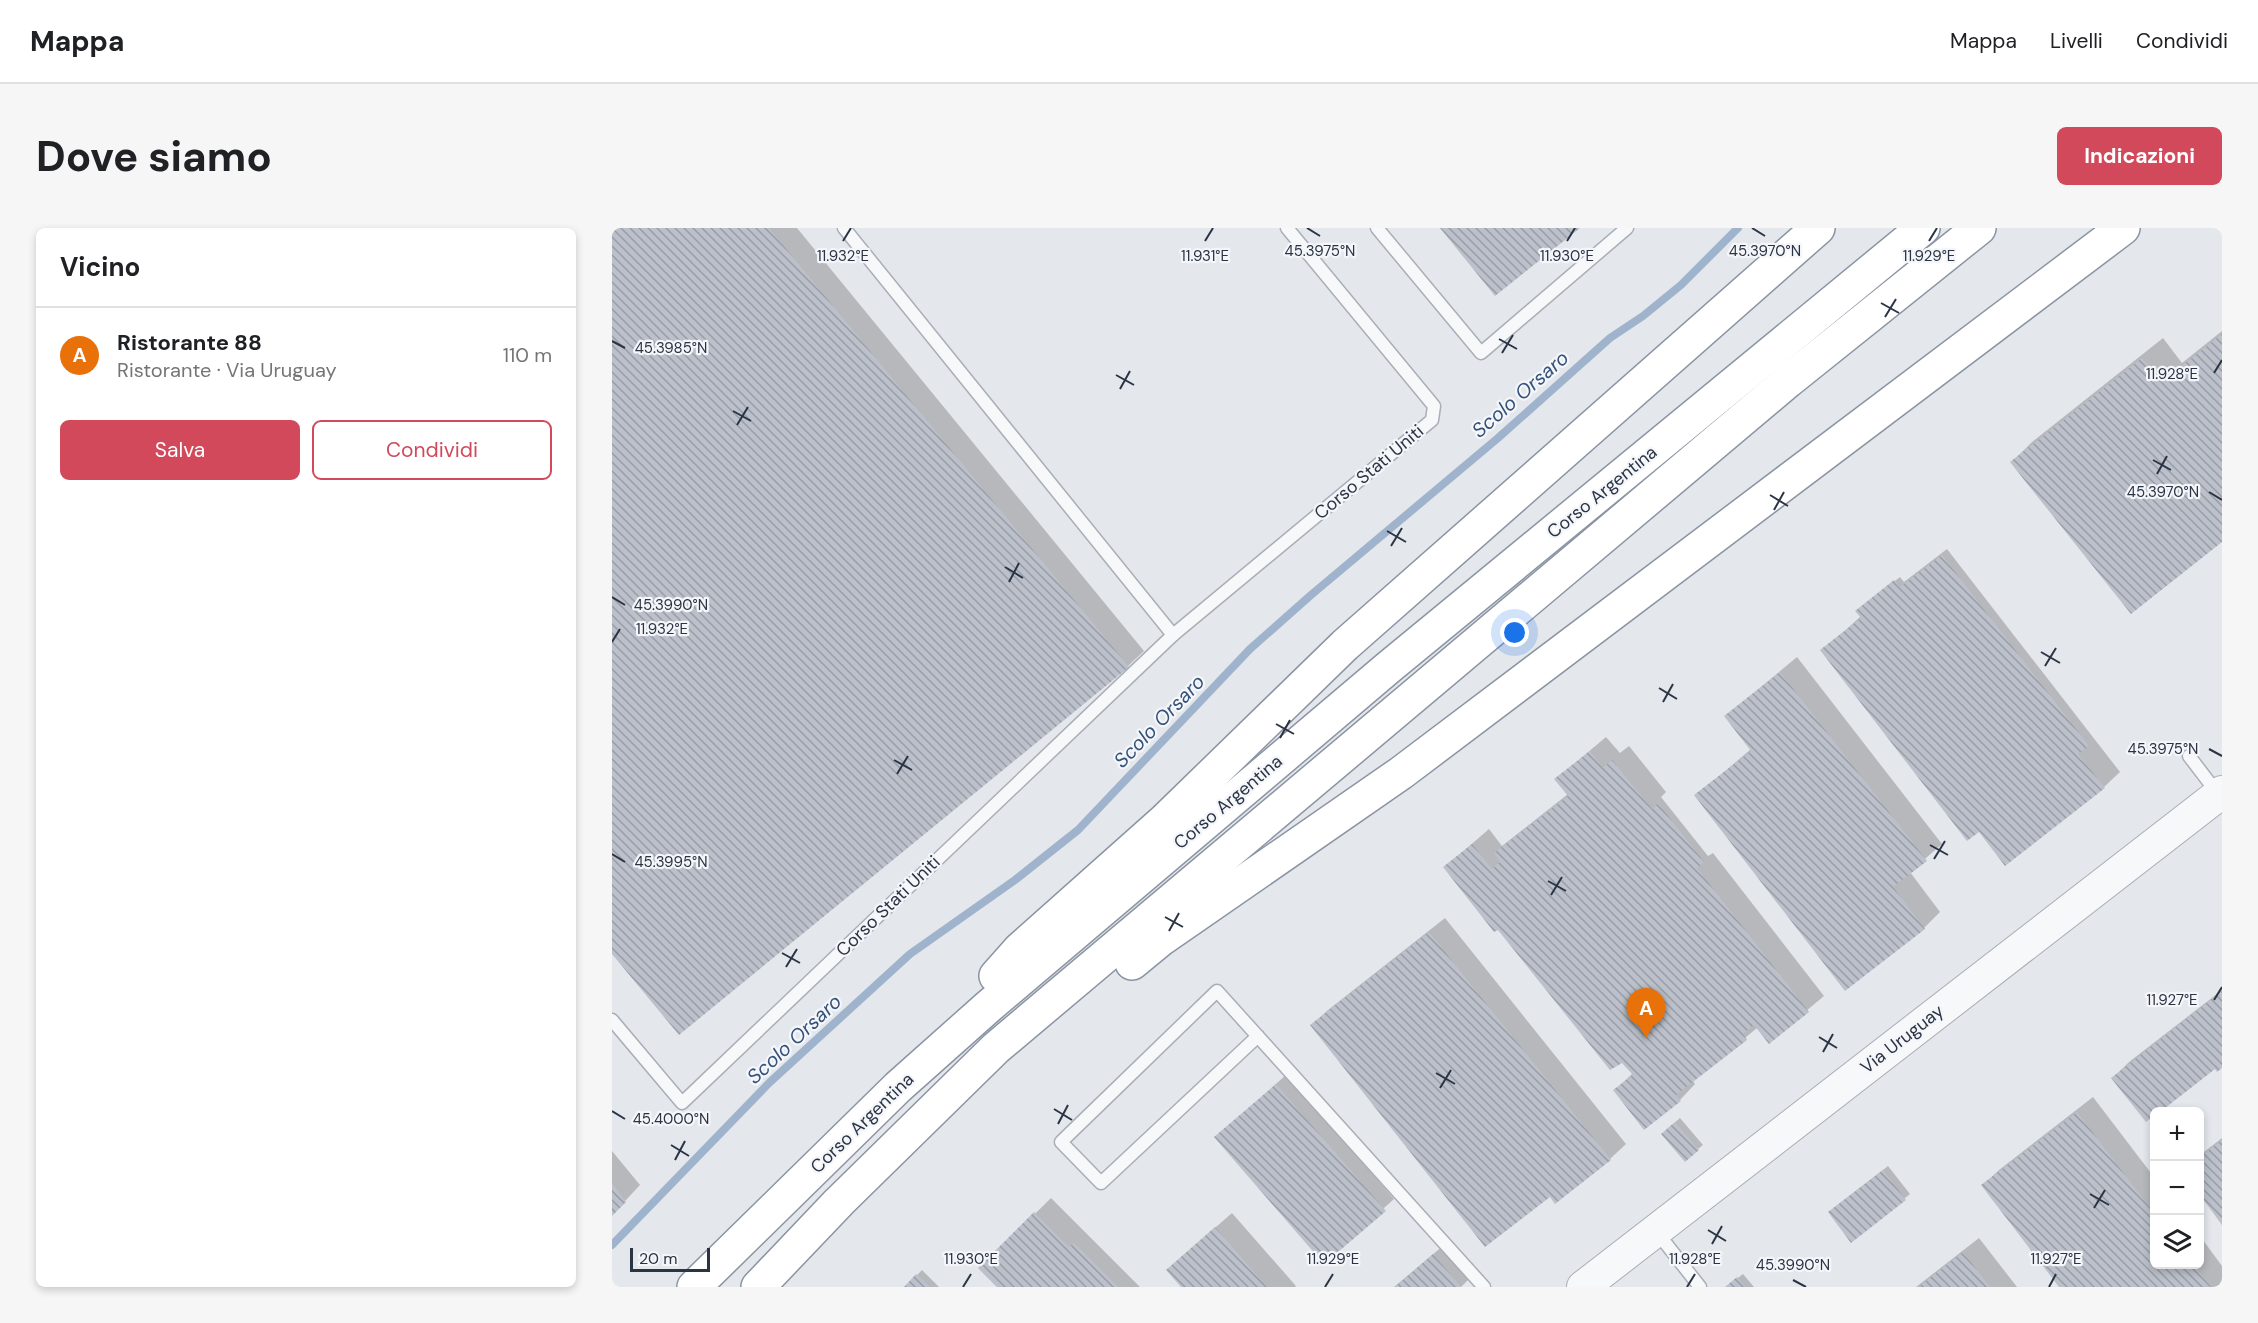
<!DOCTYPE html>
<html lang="it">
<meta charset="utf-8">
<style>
body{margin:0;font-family:"DM Sans",sans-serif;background:#f6f6f6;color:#202124}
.controls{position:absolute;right:18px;bottom:18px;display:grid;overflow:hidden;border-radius:9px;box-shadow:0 3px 9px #0003}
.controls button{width:54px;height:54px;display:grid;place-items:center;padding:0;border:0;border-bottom:2px solid #e0e0e0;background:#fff;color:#202124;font:30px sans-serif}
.scale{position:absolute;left:18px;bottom:15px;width:80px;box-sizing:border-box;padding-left:6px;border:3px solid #2b3445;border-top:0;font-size:16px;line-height:21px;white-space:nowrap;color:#2b3445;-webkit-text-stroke:4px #f4f6f9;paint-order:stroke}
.you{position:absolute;left:903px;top:405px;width:21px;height:21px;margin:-15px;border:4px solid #fff;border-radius:50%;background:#1a73e8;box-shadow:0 0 0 9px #1a73e833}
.badge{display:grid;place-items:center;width:39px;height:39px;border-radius:50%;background:#d1495b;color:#fff;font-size:20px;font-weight:700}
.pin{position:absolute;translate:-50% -50px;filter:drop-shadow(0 2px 3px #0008)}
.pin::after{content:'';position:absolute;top:32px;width:21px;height:18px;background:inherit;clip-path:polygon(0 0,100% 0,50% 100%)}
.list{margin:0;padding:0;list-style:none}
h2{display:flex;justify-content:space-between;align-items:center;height:78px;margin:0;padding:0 24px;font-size:26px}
h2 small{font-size:20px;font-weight:400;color:#757577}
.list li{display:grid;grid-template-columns:39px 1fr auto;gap:18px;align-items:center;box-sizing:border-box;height:96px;padding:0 24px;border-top:2px solid #e0e0e0}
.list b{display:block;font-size:22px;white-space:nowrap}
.list p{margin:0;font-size:20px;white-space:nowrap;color:#757577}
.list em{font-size:20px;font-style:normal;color:#757577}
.actions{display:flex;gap:12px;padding:18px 24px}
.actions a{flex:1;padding:14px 0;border:2px solid #d1495b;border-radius:9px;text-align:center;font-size:21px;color:#d1495b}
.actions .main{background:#d1495b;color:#fff}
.icon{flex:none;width:33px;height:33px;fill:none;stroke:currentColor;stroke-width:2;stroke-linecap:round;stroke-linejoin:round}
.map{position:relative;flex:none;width:1610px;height:1059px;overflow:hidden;border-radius:9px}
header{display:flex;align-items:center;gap:36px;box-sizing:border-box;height:84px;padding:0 30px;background:#fff;border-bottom:2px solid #e0e0e0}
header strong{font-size:28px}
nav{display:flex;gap:33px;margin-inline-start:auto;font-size:21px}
.intro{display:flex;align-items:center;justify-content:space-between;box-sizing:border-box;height:144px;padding:0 36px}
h1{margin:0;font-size:42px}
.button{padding:15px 27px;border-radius:9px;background:#d1495b;color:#fff;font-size:21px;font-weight:700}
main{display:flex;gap:36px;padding:0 36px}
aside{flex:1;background:#fff;border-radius:9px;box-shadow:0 3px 9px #0003}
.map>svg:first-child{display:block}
.shadow{fill:#0003}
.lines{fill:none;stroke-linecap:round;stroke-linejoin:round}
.stream{stroke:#9fb4cc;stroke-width:8}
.building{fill:url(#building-back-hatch)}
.service-casing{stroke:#a9aeb7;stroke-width:15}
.tertiary-casing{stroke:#a9aeb7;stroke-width:34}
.trunk-casing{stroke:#8b94a3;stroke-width:36}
.service{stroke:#f7f8fa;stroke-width:12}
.tertiary{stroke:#f7f8fa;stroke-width:32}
.trunk{stroke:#fff;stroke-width:33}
.ticks{fill:none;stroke:#2b3445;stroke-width:2}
.labels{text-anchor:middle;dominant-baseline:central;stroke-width:4.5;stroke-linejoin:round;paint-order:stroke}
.street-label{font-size:18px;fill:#2b3445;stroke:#f4f6f9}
.water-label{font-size:20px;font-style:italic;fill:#34527a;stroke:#f4f6f9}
.ticks-label{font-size:15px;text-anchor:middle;fill:#2b3445;stroke:#f4f6f9;stroke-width:4.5;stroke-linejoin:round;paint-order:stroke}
</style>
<header>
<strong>Mappa</strong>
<nav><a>Mappa</a><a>Livelli</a><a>Condividi</a></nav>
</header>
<div class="intro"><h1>Dove siamo</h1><a class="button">Indicazioni</a></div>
<main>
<aside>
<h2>Vicino<small></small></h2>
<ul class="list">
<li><span class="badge" style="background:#e8710a">A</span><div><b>Ristorante 88</b><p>Ristorante · Via Uruguay</p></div><em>110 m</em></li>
</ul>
<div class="actions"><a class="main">Salva</a><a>Condividi</a></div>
</aside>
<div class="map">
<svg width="1610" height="1059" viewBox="0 0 1610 1059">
<defs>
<pattern id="building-back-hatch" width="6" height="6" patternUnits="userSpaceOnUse" patternTransform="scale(1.5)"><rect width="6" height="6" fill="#bbc0ca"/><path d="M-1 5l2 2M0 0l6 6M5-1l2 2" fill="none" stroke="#989da6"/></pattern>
</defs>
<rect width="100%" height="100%" fill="#e4e7ec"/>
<g class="shadow">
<polygon points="0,0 185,0 532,423 516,438 0,723"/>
<polygon points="1610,103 1610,312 1400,234 1420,214 1551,110 1570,135"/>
<polygon points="1335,321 1508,544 1492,559 1226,409 1249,388 1250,378 1288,349 1292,354"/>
<polygon points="1185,429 1330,616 1298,644 1328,684 1312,700 1234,761 1084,568 1139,521 1114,488"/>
<polygon points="994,509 1008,525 1017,518 1054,564 1049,569 1096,628 1101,625 1212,768 1157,814 1145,800 1081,853 1083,856 1068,872 1003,862 1021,845 833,639 877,601 890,618 956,566 944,551"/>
<polygon points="833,690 1014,916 998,931 938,967 700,797 716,782"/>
<polygon points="1610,762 1610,838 1603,839 1535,892 1501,850 1517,834"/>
<polygon points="675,846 782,971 712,1034 615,900"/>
<polygon points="1481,869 1542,949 1542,1036 1588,1036 1588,1008 1610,1038 1610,1059 1449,1059 1371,957 1387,942"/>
<polygon points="1068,890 1091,917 1086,921 1055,901"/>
<polygon points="1610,910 1610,994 1588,965 1588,927"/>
<polygon points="0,923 28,957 0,987"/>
<polygon points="1276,938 1298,966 1240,1012 1223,979"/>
<polygon points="439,970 528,1059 388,1059 368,1040"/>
<polygon points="620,985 684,1058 683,1059 571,1059 572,1027"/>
<polygon points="1367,1010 1405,1059 1304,1059"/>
<polygon points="838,1012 865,1043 849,1059 782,1059"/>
<polygon points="310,1042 327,1059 294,1059"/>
<polygon points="1131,1046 1142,1059 1115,1059 1118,1056"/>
</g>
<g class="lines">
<polyline class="stream" points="0,1017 157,855 298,726 403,652 466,602 638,421 699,367 886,210 998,110 1031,88 1069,57 1126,0"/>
</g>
<g class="building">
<polygon points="0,0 157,0 517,439 67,807 0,726"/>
<polygon points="828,0 968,0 883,68"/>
<polygon points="1610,106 1610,314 1519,386 1398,234 1530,130 1549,154"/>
<polygon points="1330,327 1477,518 1466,526 1493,560 1393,638 1367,604 1355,613 1208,422 1249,390 1243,383 1282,352 1288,359"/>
<polygon points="1168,444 1315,633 1281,659 1313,701 1233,763 1082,567 1139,523 1112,488"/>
<polygon points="978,523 991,540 1000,532 1040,581 1046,575 1092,634 1085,640 1197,784 1157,816 1142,797 1131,806 1135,812 1064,867 1069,873 1032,902 1001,862 1021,847 1010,835 998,842 886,702 882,704 831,639 860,616 880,641 888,634 882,625 956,568 942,551"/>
<polygon points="817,704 999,932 943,976 938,969 873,1019 698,797"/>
<polygon points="1610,763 1610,840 1605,844 1603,841 1548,884 1542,884 1542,888 1534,894 1499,850"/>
<polygon points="664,856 774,983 712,1036 602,909"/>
<polygon points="1465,884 1542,985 1542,1036 1581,1036 1599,1059 1447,1059 1369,957"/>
<polygon points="1063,894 1087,922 1073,934 1049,906"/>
<polygon points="1610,912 1610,997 1588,967 1588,929"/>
<polygon points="1271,942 1294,972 1239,1015 1216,984"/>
<polygon points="0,955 14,974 0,988"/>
<polygon points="422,984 457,1019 462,1015 506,1059 385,1059 366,1040"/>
<polygon points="603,999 655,1059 569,1059 554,1042"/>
<polygon points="1351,1024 1378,1059 1306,1059"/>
<polygon points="821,1026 849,1059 783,1059"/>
<polygon points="304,1046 318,1059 292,1059"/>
<polygon points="1125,1049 1133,1059 1113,1059"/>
</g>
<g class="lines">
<defs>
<g id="service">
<polyline points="232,0 561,407"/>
<polyline points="765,0 869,125 1015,0"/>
<polyline points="1577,528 1606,566"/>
<polyline points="0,792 70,875 561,407 820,192 822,178 675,0"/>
<polyline points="646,808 489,955 449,914 605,763 872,1059"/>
<polyline points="1044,1003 1088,1059"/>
</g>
<polyline id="tertiary" points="971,1059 1610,564"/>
<g id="trunk">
<polyline points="520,735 548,712 789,545 1511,0"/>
<polyline points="384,748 408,721 553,592 733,417 1206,0"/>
<polyline points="82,1059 286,859 377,778 777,439 1311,0"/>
<polyline points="146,1059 227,974 384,820 1176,153 1367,0"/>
</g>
</defs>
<use href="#service" class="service-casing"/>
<use href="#tertiary" class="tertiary-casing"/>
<use href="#trunk" class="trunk-casing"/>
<use href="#service" class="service"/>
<use href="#tertiary" class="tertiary"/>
<use href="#trunk" class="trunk"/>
</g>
<path class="ticks" d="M 695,0 L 708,8M 1140,0 L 1153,8M 231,13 L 239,0M 593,13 L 601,0M 955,13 L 963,0M 1317,13 L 1325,0M 1269,75 L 1287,85M 1273,89 L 1284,71M 887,111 L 905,121M 0,113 L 13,120M 890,125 L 901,107M 1602,145 L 1610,132M 504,147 L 522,157M 508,161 L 518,143M 121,183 L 139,193M 125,197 L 136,179M 1541,232 L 1559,242M 1545,246 L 1555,228M 1597,264 L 1610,272M 1158,267 L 1176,278M 1162,282 L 1172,264M 775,303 L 794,314M 779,318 L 790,300M 393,339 L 411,350M 397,354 L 407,335M 0,369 L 13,377M 0,414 L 8,401M 1429,424 L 1448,435M 1433,438 L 1444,420M 1047,460 L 1065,471M 1051,474 L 1061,456M 664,496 L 682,506M 668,510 L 678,492M 1597,521 L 1610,528M 282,532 L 300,542M 285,546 L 296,528M 1318,617 L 1336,627M 0,626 L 13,634M 1322,631 L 1333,613M 936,653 L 954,663M 939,667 L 950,649M 553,689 L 571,699M 557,703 L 567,685M 170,725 L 188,735M 174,739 L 185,721M 1602,772 L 1610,759M 1207,809 L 1225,820M 1211,824 L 1221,806M 824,845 L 843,856M 828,860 L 839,842M 442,881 L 460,892M 0,883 L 13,891M 446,896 L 456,877M 59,917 L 77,928M 63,932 L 73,913M 1478,966 L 1497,977M 1482,980 L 1493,962M 1096,1002 L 1114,1013M 1100,1016 L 1110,998M 1181,1052 L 1194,1059M 351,1059 L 359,1046M 713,1059 L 721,1046M 1075,1059 L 1083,1046M 1437,1059 L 1444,1046"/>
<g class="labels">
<g class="street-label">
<text transform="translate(757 244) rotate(-40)">Corso Stati Uniti</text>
<text transform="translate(990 264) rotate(-39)">Corso Argentina</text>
<text transform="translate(616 574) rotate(-40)">Corso Argentina</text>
<text transform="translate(276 678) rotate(-44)">Corso Stati Uniti</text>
<text transform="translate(1290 811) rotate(-38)">Via Uruguay</text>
<text transform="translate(250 895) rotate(-44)">Corso Argentina</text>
</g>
<g class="water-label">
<text transform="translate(908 166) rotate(-41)">Scolo Orsaro</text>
<text transform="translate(547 493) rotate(-46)">Scolo Orsaro</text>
<text transform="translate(182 811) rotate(-43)">Scolo Orsaro</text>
</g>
</g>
<g class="ticks-label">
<text x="708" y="28">45.3975°N</text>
<text x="1153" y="28">45.3970°N</text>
<text x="231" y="33">11.932°E</text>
<text x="593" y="33">11.931°E</text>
<text x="955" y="33">11.930°E</text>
<text x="1317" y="33">11.929°E</text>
<text x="59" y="125">45.3985°N</text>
<text x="1560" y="151">11.928°E</text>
<text x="1551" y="269">45.3970°N</text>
<text x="59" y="382">45.3990°N</text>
<text x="50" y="406">11.932°E</text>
<text x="1551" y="526">45.3975°N</text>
<text x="59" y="639">45.3995°N</text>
<text x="1560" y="777">11.927°E</text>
<text x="59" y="896">45.4000°N</text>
<text x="359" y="1036">11.930°E</text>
<text x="721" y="1036">11.929°E</text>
<text x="1083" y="1036">11.928°E</text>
<text x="1444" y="1036">11.927°E</text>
<text x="1181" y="1042">45.3990°N</text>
</g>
</svg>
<div class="controls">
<button>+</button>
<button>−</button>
<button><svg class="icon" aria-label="layers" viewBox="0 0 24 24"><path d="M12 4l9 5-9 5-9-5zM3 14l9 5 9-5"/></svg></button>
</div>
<div class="scale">20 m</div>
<div class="you"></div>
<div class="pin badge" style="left:1034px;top:810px;background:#e8710a">A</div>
</div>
</main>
